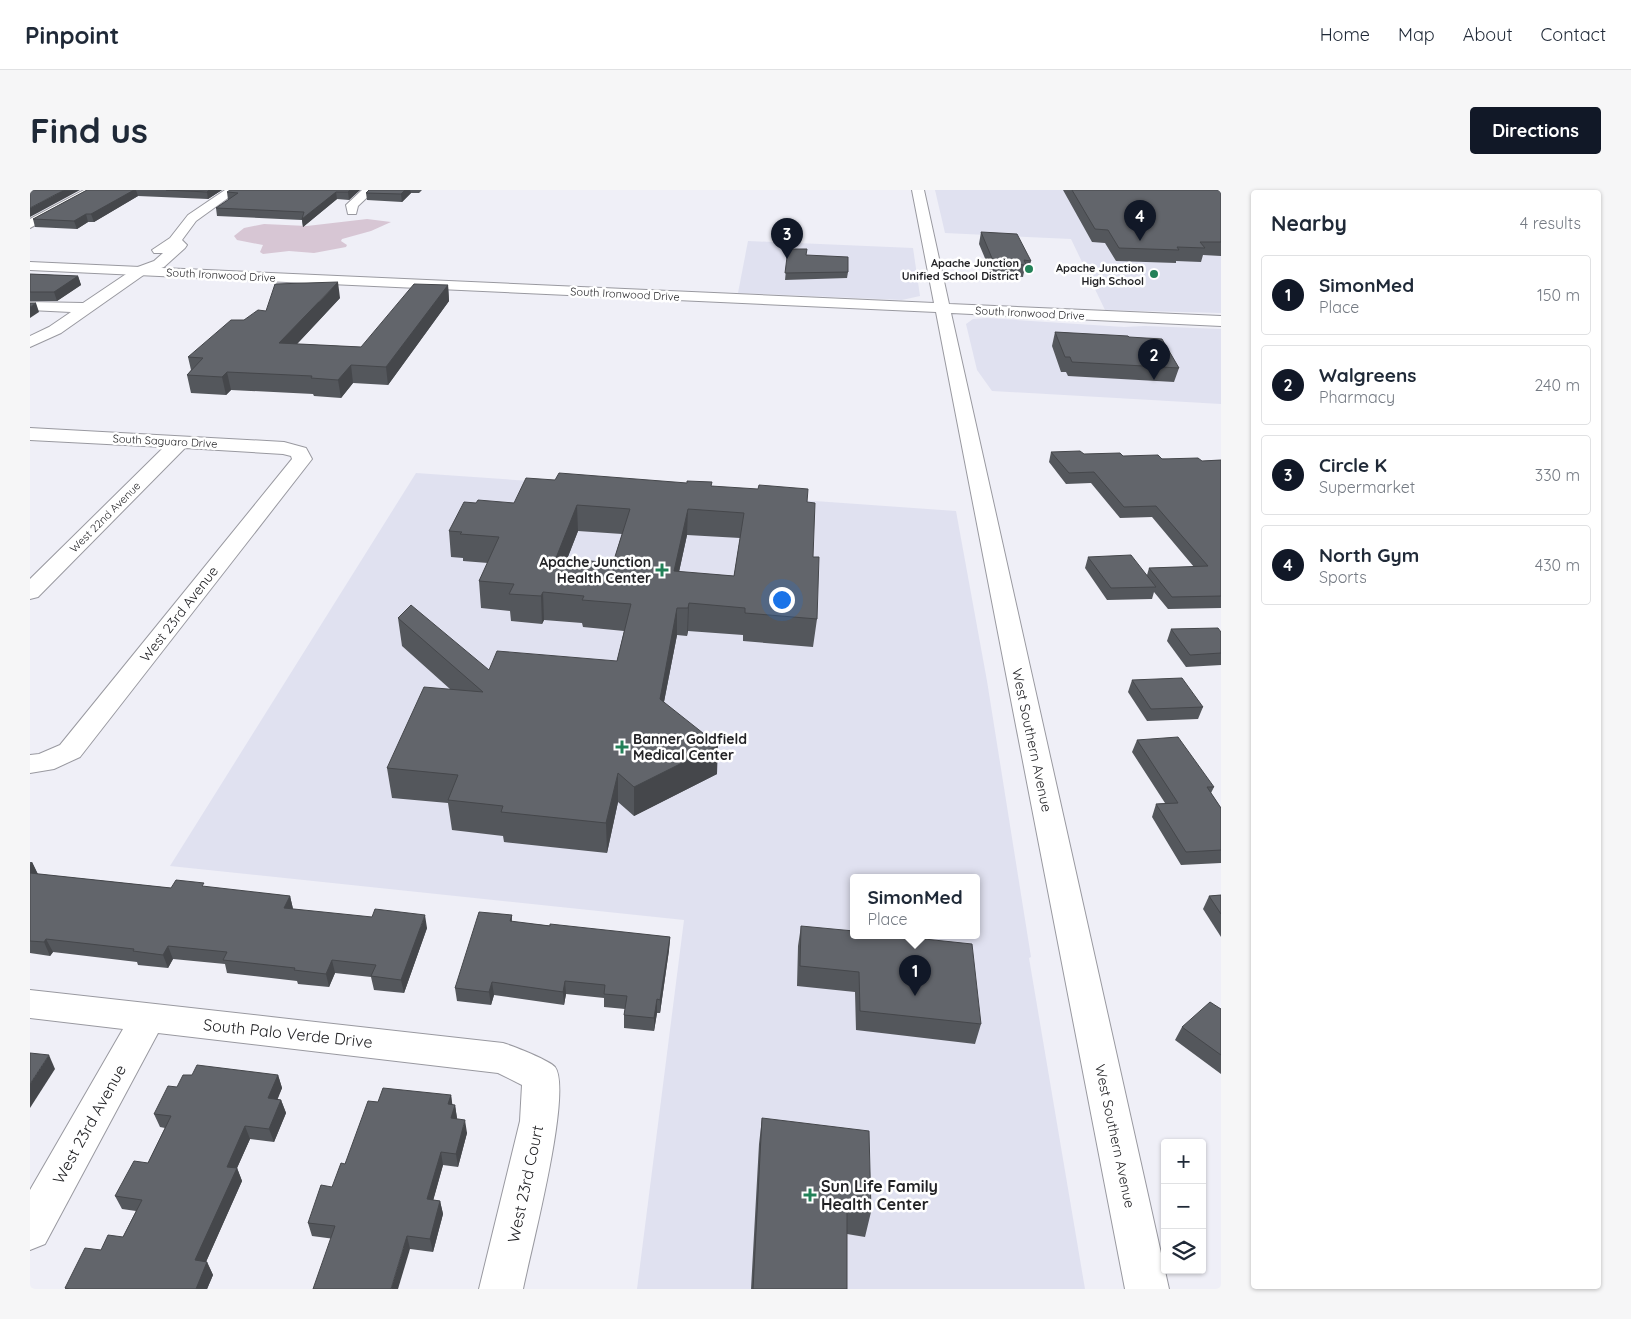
<!DOCTYPE html>
<meta charset="utf-8">
<style>
body{margin:0;font-family:Quicksand,sans-serif;background:#f6f6f7;color:#1f2937}
.controls{position:absolute;right:15px;bottom:15px;display:grid;overflow:hidden;border-radius:5px;box-shadow:0 1px 4px #0004}
.controls button{width:45px;height:45px;display:grid;place-items:center;padding:0;border:0;border-bottom:1px solid #e0e1e3;background:#fff;color:#1f2937;font:25px sans-serif}
.you{position:absolute;left:751px;top:409px;width:18px;height:18px;margin:-12px;border:4px solid #fff;border-radius:50%;background:#1a73e8;box-shadow:0 0 0 8px #1a73e833}
.badge{display:grid;place-items:center;width:32px;height:32px;border-radius:50%;background:#111827;color:#fff;font-size:16px;font-weight:700}
.pin{position:absolute;translate:-50% -41px;filter:drop-shadow(0 1px 2px #0008)}
.pin::after{content:'';position:absolute;top:26px;width:18px;height:15px;background:inherit;clip-path:polygon(0 0,100% 0,50% 100%)}
.popup{position:absolute;left:820px;top:684px;width:130px;height:65px;box-sizing:border-box;display:grid;place-content:center;border-radius:5px;background:#fff;filter:drop-shadow(0 1px 4px #0005);font-size:16px;white-space:nowrap;color:#747a83}
.popup b{font-size:19px;color:#1f2937}
.popup::after{content:'';position:absolute;left:50%;top:100%;margin-left:-10px;border:10px solid transparent;border-top-color:#fff}
.list{margin:0;padding:0;list-style:none}
h2{display:flex;justify-content:space-between;align-items:center;height:65px;margin:0;padding:0 20px;font-size:21px}
h2 small{font-size:16px;font-weight:400;color:#747a83}
.list li{display:grid;grid-template-columns:32px 1fr auto;gap:15px;align-items:center;box-sizing:border-box;height:80px;margin:0 10px 10px;padding:0 10px;border:1px solid #e0e1e3;border-radius:5px}
.list b{display:block;font-size:19px;white-space:nowrap}
.list p{margin:0;font-size:16px;white-space:nowrap;color:#747a83}
.list em{font-size:16px;font-style:normal;color:#747a83}
.icon{flex:none;width:28px;height:28px;fill:none;stroke:currentColor;stroke-width:2;stroke-linecap:round;stroke-linejoin:round}
.map{position:relative;flex:none;width:1191px;height:1099px;overflow:hidden;border-radius:5px}
header{display:flex;align-items:center;gap:30px;box-sizing:border-box;height:70px;padding:0 25px;background:#fff;border-bottom:1px solid #e0e1e3}
header strong{font-size:24px}
nav{display:flex;gap:28px;margin-inline-start:auto;font-size:18px}
.intro{display:flex;align-items:center;justify-content:space-between;box-sizing:border-box;height:120px;padding:0 30px}
h1{margin:0;font-size:35px}
.button{padding:12px 22px;border-radius:5px;background:#111827;color:#fff;font-size:18px;font-weight:700}
main{display:flex;gap:30px;padding:0 30px}
aside{flex:1;background:#fff;border-radius:5px;box-shadow:0 1px 4px #0004}
.map>svg:first-child{display:block}
.built{fill:#e0e1f0;fill-rule:evenodd}
.green{fill:#d7c6d4}
.lines{fill:none;stroke-linecap:round;stroke-linejoin:round}
.minor-casing{stroke:#9999a0;stroke-width:2}
.major-casing{stroke:#9999a0;stroke-width:2}
.minor{fill:#fff;fill-rule:evenodd}
.major{fill:#fff;fill-rule:evenodd}
.wall{fill:#54575c;fill-rule:evenodd}
.shaded-wall{fill:#45474b}
.building{fill:#62656b;stroke:#45474b;fill-rule:evenodd}
.poi-dot{fill:#238158;stroke:#fff;stroke-width:2}
.labels{text-anchor:middle;dominant-baseline:central;stroke-width:5;stroke-linejoin:round;paint-order:stroke}
.far-poi-label{font-size:11px;font-weight:bold;fill:#232326;stroke:#fff;text-anchor:end}
.far-street-label{font-size:11px;fill:#232326;stroke:#fff}
.poi-label{font-size:14px;font-weight:bold;fill:#232326;stroke:#fff;text-anchor:end}
.street-label{font-size:14px;fill:#232326;stroke:#fff}
.near-street-label{font-size:16px;fill:#232326;stroke:#fff}
.near-poi-label{font-size:16px;font-weight:bold;fill:#232326;stroke:#fff;text-anchor:start}
</style>
<header>
<strong>Pinpoint</strong>
<nav><a>Home</a><a>Map</a><a>About</a><a>Contact</a></nav>
</header>
<div class="intro"><h1>Find us</h1><a class="button">Directions</a></div>
<main>
<div class="map">
<svg width="1191" height="1099" viewBox="0 0 1191 1099">
<rect width="100%" height="100%" fill="#efeff7"/>
<g class="built">
<polygon points="905,0 1191,0 1191,123 1075,120 1041,49 915,43"/>
<polygon points="718,51 883,58 890,106 872,110 708,103"/>
<polygon points="957,128 1094,137 1115,136 1191,139 1191,214 962,201 947,180 936,134 943,129"/>
<path d="M 386,283 L 926,321 L 957,491 L 1001,767 L 999,768 L 1055,1099 L 607,1099 L 654,730 L 140,676 ZM 824,687 L 946,687 L 946,745 L 824,745 Z"/>
</g>
<polygon class="green" points="337,29 361,32 341,41 312,49 311,51 317,55 316,57 284,63 259,61 233,64 230,62 233,55 207,50 204,46 214,38 234,34 277,36"/>
<g class="lines">
<defs>
<g id="minor">
<polygon points="54,0 69,0 0,38 0,29"/>
<polygon points="195,0 209,0 166,31 152,50 157,55 155,58 134,77 115,84 31,143 0,157 0,146 19,137 41,122 0,120 0,112 53,113 105,78 124,71 133,63 124,63 122,60 140,48 158,25"/>
<polygon points="332,0 345,0 328,16 326,24 318,24 316,15"/>
<polygon points="0,238 254,252 276,258 282,269 50,567 24,579 0,583 0,565 9,564 30,555 262,269 261,266 253,264 155,258 8,407 0,409 0,389 134,257 0,250"/>
<path d="M 0,800 L 473,853 C 483,856 519,870 525,877 C 543,901 500,1063 493,1099 L 449,1099 L 490,931 L 492,895 L 468,883 L 128,843 L 15,1054 L 0,1060 L 0,1000 L 93,839 L 0,828 Z"/>
</g>
<polygon id="major" points="882,0 894,0 919,114 1191,126 1191,136 921,123 1139,1099 1095,1099 906,122 0,80 0,72 904,113"/>
</defs>
<use href="#minor" class="minor-casing"/>
<use href="#major" class="major-casing"/>
<use href="#minor" class="minor"/>
<use href="#major" class="major"/>
</g>
<g class="wall">
<polygon points="57,0 192,0 178,9 108,6 64,32 58,32 47,39 5,37 3,29"/>
<polygon points="330,0 319,10 307,9 273,37 272,30 187,26 186,18 198,10 197,2"/>
<polygon points="339,0 392,0 389,3 381,3 372,12 337,10 336,3"/>
<polygon points="1033,0 1191,0 1191,66 1173,65 1171,72 1146,71 1146,73 1086,71 1075,53 1062,52"/>
<polygon points="951,42 1001,71 998,82 994,82 993,87 962,85 949,54"/>
<polygon points="758,59 776,65 818,82 817,88 755,90"/>
<polygon points="0,84 48,86 51,95 27,111 0,111"/>
<polygon points="418,95 419,111 358,195 323,193 311,208 284,206 283,204 201,200 196,205 161,203 157,185 161,180 158,167 214,130 236,121 310,108 267,154 331,157"/>
<polygon points="1025,142 1099,147 1149,178 1144,192 1038,186 1036,182 1031,182 1022,156"/>
<polygon points="1021,262 1172,271 1191,270 1191,418 1138,419 1124,402 1122,409 1077,410 1055,378 1058,367 1117,385 1119,378 1164,377 1122,327 1090,328 1061,293 1036,294 1019,272"/>
<path d="M 525,290 L 681,296 L 777,312 L 783,367 L 787,429 L 783,457 L 713,451 L 713,445 L 658,441 L 657,446 L 647,445 L 634,512 L 687,584 L 604,626 L 588,612 L 577,663 L 474,652 L 473,646 L 422,640 L 418,613 L 362,608 L 357,578 L 420,499 L 372,456 L 368,428 L 459,480 L 587,471 L 594,441 L 553,437 L 552,433 L 514,430 L 512,434 L 481,431 L 480,421 L 451,418 L 449,391 L 458,373 L 433,371 L 433,368 L 421,367 L 419,341 L 446,313 L 484,313 ZM 548,341 L 592,344 L 583,373 L 537,369 ZM 657,345 L 710,348 L 704,386 L 649,382 Z"/>
<polygon points="1141,439 1191,442 1191,475 1156,477 1137,451"/>
<polygon points="1102,490 1173,517 1168,529 1117,531 1098,502"/>
<polygon points="1107,550 1184,597 1181,603 1191,618 1191,673 1151,675 1122,627 1126,614 1135,613 1102,562"/>
<polygon points="0,672 2,672 8,684 141,698 175,697 260,706 263,719 397,738 374,803 344,800 341,787 305,783 299,797 268,794 267,791 197,783 195,774 143,769 138,778 108,775 107,772 23,762 20,766 0,763"/>
<polygon points="1191,705 1191,747 1173,719 1179,706"/>
<polygon points="482,725 482,732 640,747 639,760 630,823 627,823 624,841 594,838 594,825 595,819 574,817 574,808 536,804 534,815 464,805 461,815 427,811 425,798"/>
<polygon points="771,736 951,834 945,854 826,840 825,802 767,796 768,756"/>
<polygon points="1191,819 1191,884 1145,850 1152,837"/>
<polygon points="162,885 248,885 252,898 247,909 251,910 256,923 244,952 220,949 207,978 212,991 176,1072 177,1072 183,1085 177,1099 35,1099 35,1098 71,1060 93,1047 106,1021 92,1019 85,1006 118,973 135,938 130,937 124,924 147,897"/>
<polygon points="421,905 422,915 425,915 427,929 437,943 428,977 413,975 403,1010 410,1011 413,1024 403,1062 282,1046 278,1033 302,997 315,974 348,912"/>
<polygon points="732,928 841,1022 835,1047 817,1044 817,1099 721,1099 729,954"/>
</g>
<g class="shaded-wall">
<polygon points="34,0 50,0 0,27 0,18"/>
<polygon points="104,0 106,0 108,6 64,32 61,24"/>
<polygon points="179,0 192,0 178,9 177,2"/>
<polygon points="320,0 330,0 319,10 318,2"/>
<polygon points="375,0 380,0 381,3 372,12 371,4"/>
<polygon points="306,2 307,9 273,37 272,29"/>
<polygon points="56,24 58,32 47,39 44,31"/>
<polygon points="48,86 51,95 27,111 24,102"/>
<polygon points="308,92 310,108 252,170 249,153"/>
<polygon points="418,95 419,111 358,195 356,177"/>
<polygon points="6,113 9,122 0,128 0,117"/>
<polygon points="321,175 323,193 311,208 308,190"/>
<polygon points="197,182 201,200 196,205 192,187"/>
<polygon points="547,315 548,341 527,395 526,368"/>
<polygon points="658,319 657,345 643,409 644,381"/>
<polygon points="513,402 514,430 512,434 511,406"/>
<polygon points="659,413 658,441 657,446 658,418"/>
<polygon points="647,418 647,445 629,537 630,509"/>
<polygon points="688,555 687,584 604,626 604,597"/>
<polygon points="588,583 588,612 577,663 576,633"/>
<polygon points="2,672 8,685 0,695 0,675"/>
<polygon points="260,706 263,719 254,718"/>
<polygon points="395,725 397,738 374,803 371,790"/>
<polygon points="640,747 639,760 630,823 630,810"/>
<polygon points="16,749 23,762 20,766 14,752"/>
<polygon points="138,756 143,769 138,778 133,765"/>
<polygon points="302,770 305,783 299,797 296,784"/>
<polygon points="535,791 536,804 534,815 533,802"/>
<polygon points="462,792 464,805 461,815 459,802"/>
<polygon points="627,809 627,823 624,841 624,828"/>
<polygon points="19,865 25,879 0,918 0,894"/>
<polygon points="248,885 252,898 243,921 238,908"/>
<polygon points="421,905 423,919 418,914"/>
<polygon points="251,910 256,923 244,952 239,939"/>
<polygon points="425,915 427,928 423,941 421,928"/>
<polygon points="435,930 437,943 428,977 426,964"/>
<polygon points="215,936 220,949 207,978 212,991 171,1083 165,1070 197,977"/>
<polygon points="411,962 413,975 400,1022 397,1009"/>
<polygon points="410,1011 413,1024 403,1062 400,1049"/>
<polygon points="377,1046 380,1059 368,1099 361,1099"/>
<polygon points="177,1072 183,1085 177,1099 166,1099"/>
</g>
<g class="building">
<polygon points="0,0 34,0 0,18"/>
<polygon points="57,0 104,0 61,24 56,24 44,31 3,29"/>
<polygon points="136,0 179,0 177,2"/>
<polygon points="200,0 320,0 318,2 306,2 272,29 274,22 186,18 208,3 197,2"/>
<polygon points="339,0 375,0 371,4 336,3"/>
<polygon points="1042,0 1191,0 1191,52 1170,52 1175,58 1147,57 1149,60 1089,58 1078,40 1065,39"/>
<polygon points="951,42 987,44 1001,71 994,70 996,75 964,73"/>
<polygon points="758,59 777,59 776,65 818,67 818,82 755,83"/>
<polygon points="0,84 48,86 24,102 0,102"/>
<polygon points="308,92 249,153 331,157 384,94 418,95 356,177 321,175 308,190 281,188 282,186 197,182 192,187 157,185 173,168 158,167 201,130 214,130 228,120 236,121 245,94"/>
<polygon points="0,113 6,113 0,117"/>
<polygon points="1025,142 1098,146 1099,147 1132,149 1149,178 1042,172 1040,167 1035,167"/>
<polygon points="1050,261 1054,264 1090,263 1093,266 1128,265 1132,269 1168,268 1172,271 1191,270 1191,406 1142,407 1119,378 1178,376 1126,316 1094,317 1064,282 1039,283 1021,262"/>
<path d="M 529,283 L 657,293 L 657,291 L 682,292 L 681,296 L 728,299 L 729,295 L 778,299 L 777,312 L 785,313 L 783,367 L 789,367 L 787,429 L 715,423 L 715,418 L 659,413 L 658,418 L 647,418 L 630,509 L 688,555 L 604,597 L 588,583 L 576,633 L 471,622 L 473,616 L 418,610 L 428,585 L 357,578 L 394,497 L 453,502 L 368,428 L 381,415 L 459,480 L 467,461 L 587,471 L 601,414 L 552,410 L 554,406 L 513,402 L 511,406 L 479,404 L 484,394 L 449,391 L 469,347 L 430,344 L 432,342 L 419,341 L 434,312 L 446,313 L 448,310 L 484,313 L 496,288 L 525,290 ZM 547,315 L 600,319 L 583,373 L 526,368 ZM 658,319 L 714,323 L 704,386 L 644,381 Z"/>
<polygon points="1101,365 1126,397 1081,398 1058,367"/>
<polygon points="1188,438 1191,442 1191,463 1160,465 1141,439"/>
<polygon points="1152,488 1173,517 1121,519 1102,490"/>
<polygon points="1148,547 1184,597 1177,597 1191,618 1191,660 1156,662 1126,614 1148,613 1107,550"/>
<polygon points="0,683 141,698 146,690 174,693 172,696 260,706 254,718 342,727 345,719 395,725 371,790 341,786 346,775 302,770 296,784 264,780 265,778 193,770 197,762 138,756 133,765 103,761 104,759 16,749 14,752 0,751"/>
<polygon points="1191,705 1191,724 1179,706"/>
<polygon points="449,722 482,725 480,731 520,736 520,734 640,747 630,810 627,809 624,828 594,825 597,806 574,804 575,795 535,791 533,802 462,792 459,802 425,798"/>
<polygon points="771,736 824,741 824,745 856,745 942,754 951,834 830,821 829,782 770,776"/>
<polygon points="1180,812 1191,819 1191,865 1152,837"/>
<polygon points="0,863 19,865 0,894"/>
<polygon points="167,875 248,885 238,908 251,910 239,939 215,936 197,977 207,978 165,1070 177,1072 166,1099 40,1099 35,1098 55,1058 71,1060 78,1045 93,1047 112,1010 85,1006 104,971 118,973 141,926 124,924 138,896 147,897 153,885 162,885"/>
<polygon points="353,898 421,905 418,914 425,915 421,928 435,930 426,964 411,962 397,1009 410,1011 400,1049 377,1046 361,1099 283,1099 305,1036 278,1033 291,995 302,997 311,973 315,974 338,911 348,912"/>
<polygon points="732,928 839,941 841,1022 817,1019 817,1099 723,1099"/>
</g>
<g class="poi-dot">
<circle cx="999" cy="79" r="5"/>
<circle cx="1124" cy="84" r="5"/>
<path d="M629.5 372.5h5v5h5v5h-5v5h-5v-5h-5v-5h5z"/>
<path d="M589.5 549.5h5v5h5v5h-5v5h-5v-5h-5v-5h5z"/>
<path d="M777.5 997.5h5v5h5v5h-5v5h-5v-5h-5v-5h5z"/>
</g>
<g class="labels">
<g class="far-poi-label">
<text x="989" y="73">Apache Junction<tspan x="989" dy="13">Unified School District</tspan></text>
<text x="1114" y="78">Apache Junction<tspan x="1114" dy="13">High School</tspan></text>
</g>
<g class="far-street-label">
<text transform="translate(191 85) rotate(3)">South Ironwood Drive</text>
<text transform="translate(595 104) rotate(3)">South Ironwood Drive</text>
<text transform="translate(1000 123) rotate(3)">South Ironwood Drive</text>
<text transform="translate(135 251) rotate(3)">South Saguaro Drive</text>
<text transform="translate(75 327) rotate(-45)">West 22nd Avenue</text>
</g>
<g class="poi-label">
<text x="621" y="372">Apache Junction<tspan x="621" dy="16">Health Center</tspan></text>
<text x="603" y="549" text-anchor="start">Banner Goldfield<tspan x="603" dy="16">Medical Center</tspan></text>
</g>
<g class="street-label">
<text transform="translate(149 424) rotate(-52)">West 23rd Avenue</text>
<text transform="translate(1002 550) rotate(78)">West Southern Avenue</text>
<text transform="translate(1085 946) rotate(78)">West Southern Avenue</text>
</g>
<g class="near-street-label">
<text transform="translate(258 843) rotate(6)">South Palo Verde Drive</text>
<text transform="translate(59 934) rotate(-61)">West 23rd Avenue</text>
<text transform="translate(495 994) rotate(-78)">West 23rd Court</text>
</g>
<g class="near-poi-label">
<text x="791" y="996">Sun Life Family<tspan x="791" dy="18">Health Center</tspan></text>
</g>
</g>
</svg>
<div class="controls">
<button>+</button>
<button>−</button>
<button><svg class="icon" aria-label="layers" viewBox="0 0 24 24"><path d="M12 4l9 5-9 5-9-5zM3 14l9 5 9-5"/></svg></button>
</div>
<div class="you"></div>
<div class="pin badge" style="left:885px;top:806px">1</div>
<div class="popup"><b>SimonMed</b>Place</div>
<div class="pin badge" style="left:1124px;top:190px">2</div>
<div class="pin badge" style="left:757px;top:69px">3</div>
<div class="pin badge" style="left:1110px;top:51px">4</div>
</div>
<aside>
<h2>Nearby<small>4 results</small></h2>
<ul class="list">
<li><span class="badge">1</span><div><b>SimonMed</b><p>Place</p></div><em>150 m</em></li>
<li><span class="badge">2</span><div><b>Walgreens</b><p>Pharmacy</p></div><em>240 m</em></li>
<li><span class="badge">3</span><div><b>Circle K</b><p>Supermarket</p></div><em>330 m</em></li>
<li><span class="badge">4</span><div><b>North Gym</b><p>Sports</p></div><em>430 m</em></li>
</ul>
</aside>
</main>
